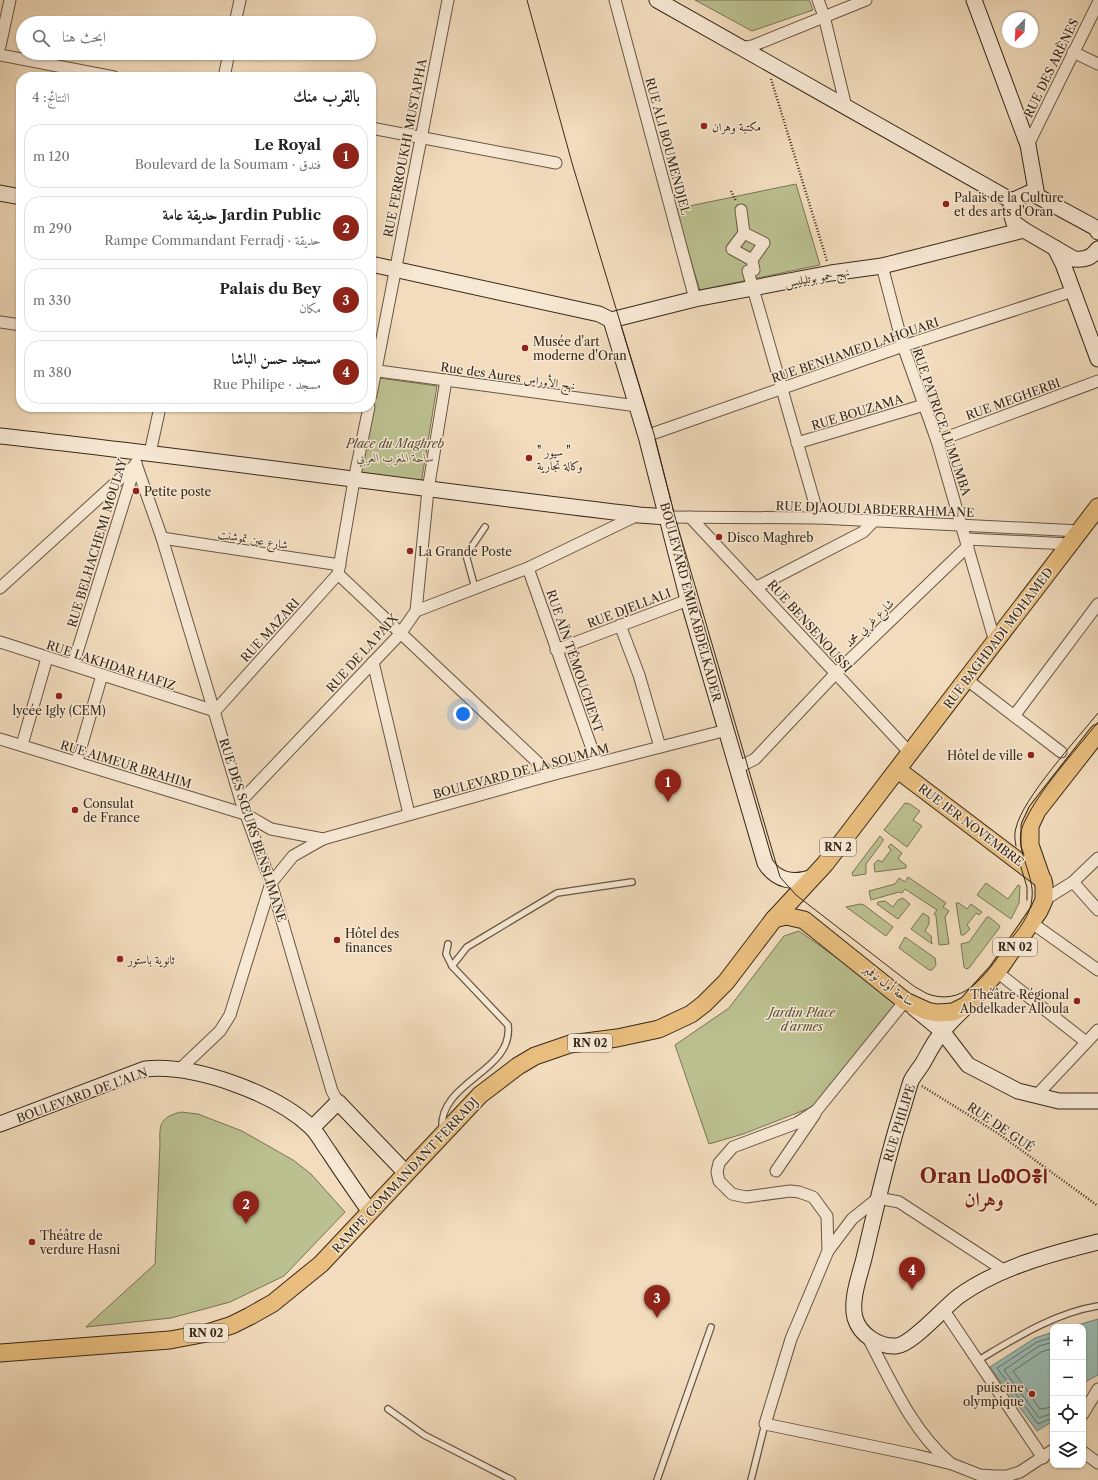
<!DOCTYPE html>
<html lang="ar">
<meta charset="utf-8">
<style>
body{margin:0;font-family:"Libre Caslon Text",Amiri,"Noto Sans Tifinagh",serif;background:#f2f2f2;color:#222;direction:rtl}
.controls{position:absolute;right:12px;bottom:12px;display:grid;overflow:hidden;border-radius:8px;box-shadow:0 1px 3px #0004}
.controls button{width:36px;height:36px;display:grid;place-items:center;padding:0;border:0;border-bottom:1px solid #e0e0e0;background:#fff;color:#222;font:20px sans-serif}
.compass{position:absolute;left:1002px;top:12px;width:36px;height:36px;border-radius:50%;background:#fff;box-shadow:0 1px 3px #0004;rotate:204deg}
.you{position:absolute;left:463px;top:714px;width:14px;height:14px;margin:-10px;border:3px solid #fff;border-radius:50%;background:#1a73e8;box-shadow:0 0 0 6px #1a73e833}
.badge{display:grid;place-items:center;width:26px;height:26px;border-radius:50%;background:#8f2418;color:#fff;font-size:13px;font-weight:700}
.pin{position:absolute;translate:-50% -33px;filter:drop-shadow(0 1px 2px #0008)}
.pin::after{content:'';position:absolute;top:21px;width:14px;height:12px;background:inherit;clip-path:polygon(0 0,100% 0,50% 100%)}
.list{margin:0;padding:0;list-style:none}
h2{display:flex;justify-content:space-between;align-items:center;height:52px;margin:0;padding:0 16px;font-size:17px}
h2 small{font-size:13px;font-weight:400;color:#767676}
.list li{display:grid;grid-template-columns:26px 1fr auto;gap:12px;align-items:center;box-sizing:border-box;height:64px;margin:0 8px 8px;padding:0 8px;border:1px solid #e0e0e0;border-radius:16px}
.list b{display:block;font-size:15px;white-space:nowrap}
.list p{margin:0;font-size:13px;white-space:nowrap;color:#767676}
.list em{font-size:13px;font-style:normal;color:#767676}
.icon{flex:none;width:22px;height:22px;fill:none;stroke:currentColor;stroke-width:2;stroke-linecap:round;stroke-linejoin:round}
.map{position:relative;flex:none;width:1098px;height:1480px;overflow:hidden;direction:ltr}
.search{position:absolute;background:#fff;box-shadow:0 1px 3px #0004;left:16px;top:16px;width:360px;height:44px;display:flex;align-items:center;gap:10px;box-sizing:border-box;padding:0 14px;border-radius:22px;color:#767676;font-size:15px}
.panel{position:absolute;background:#fff;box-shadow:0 1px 3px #0004;left:16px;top:72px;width:360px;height:340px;border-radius:16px;direction:rtl}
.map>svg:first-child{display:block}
.green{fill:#bbc090;stroke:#797454}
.water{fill:#9bbbb3;stroke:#738175}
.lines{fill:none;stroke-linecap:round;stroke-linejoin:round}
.shore{stroke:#697266;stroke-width:1}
.lane-casing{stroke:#665642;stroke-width:8}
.street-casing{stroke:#665642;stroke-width:13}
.secondary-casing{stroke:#372919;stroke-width:17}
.primary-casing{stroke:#372919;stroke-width:19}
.path{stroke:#372919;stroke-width:2.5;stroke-dasharray:1 2;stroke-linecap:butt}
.lane{stroke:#f7e8d4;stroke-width:5.5}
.street{stroke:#f7e8d4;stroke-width:11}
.secondary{stroke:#f7e8d4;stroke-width:15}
.primary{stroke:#e9be7e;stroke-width:17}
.tram{stroke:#372919;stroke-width:1}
.poi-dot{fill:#8f2418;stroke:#f7e8d4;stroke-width:1.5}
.labels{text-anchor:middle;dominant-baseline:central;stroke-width:3;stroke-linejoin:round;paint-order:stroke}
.shield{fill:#f7e8d4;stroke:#716251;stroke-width:1}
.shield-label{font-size:11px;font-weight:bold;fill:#372919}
.street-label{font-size:12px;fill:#372919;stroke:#f7e8d4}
.poi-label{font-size:12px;fill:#372919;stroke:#f7e8d4;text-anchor:start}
.park-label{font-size:12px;font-style:italic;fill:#584f37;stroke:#f7e8d4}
.town-label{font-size:20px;font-weight:bold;fill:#7a1f14;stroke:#f7e8d4}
</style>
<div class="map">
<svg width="1098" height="1480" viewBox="0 0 1098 1480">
<rect width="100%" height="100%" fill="#f2dcbd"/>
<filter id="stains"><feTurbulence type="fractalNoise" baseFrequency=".005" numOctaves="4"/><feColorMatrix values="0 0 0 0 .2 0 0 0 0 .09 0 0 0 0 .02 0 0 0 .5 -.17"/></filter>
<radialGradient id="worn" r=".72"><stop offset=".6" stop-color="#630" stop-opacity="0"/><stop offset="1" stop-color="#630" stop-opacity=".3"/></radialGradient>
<g class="green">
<polygon points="695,0 809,0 813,10 752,31"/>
<polygon points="796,184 820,265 700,290 675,209"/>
<polygon points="379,378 437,386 421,484 359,477"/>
<polygon points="905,803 910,804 920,811 913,820 922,826 907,847 884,830"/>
<polygon points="880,836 883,839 883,841 866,864 866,874 853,876 852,873"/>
<polygon points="891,844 902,853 898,859 906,865 906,868 875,872 874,864 878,860 882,862 891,850 888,847"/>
<polygon points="908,877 946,903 943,907 949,911 945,917 949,944 939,945 936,916 934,914 937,910 905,889 902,893 899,892 871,900 869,891 895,884 899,878 905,882"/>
<polygon points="986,883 1008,899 1018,885 1020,886 1019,903 1011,919 977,895"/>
<polygon points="903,898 910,904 898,919 877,904 878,902 885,901 893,907 898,900"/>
<polygon points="956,903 959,903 967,909 971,904 982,912 979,915 976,913 967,925 970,929 964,935 961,935"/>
<polygon points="860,904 864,905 893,927 886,936 846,907"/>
<polygon points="923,913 929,917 929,924 925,931 931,936 932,944 911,929"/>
<polygon points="987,917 989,917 999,925 1000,927 969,968 966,969 964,967 961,944 969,942"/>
<polygon points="799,931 898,1001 815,1106 743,1134 709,1144 675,1045 729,1008 784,936"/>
<polygon points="905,937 935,958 936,965 932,970 929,970 899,948"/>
<path d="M 181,1112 L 198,1114 L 242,1131 L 293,1160 L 311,1174 L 345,1212 L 284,1276 L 230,1302 L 171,1318 L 86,1327 L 155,1264 L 160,1144 C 159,1125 160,1117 181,1112 Z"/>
</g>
<g class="water">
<polygon points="1098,1319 1098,1375 1083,1383 1083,1327 1071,1327"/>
<polygon points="1053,1332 1053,1421 1037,1431 990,1367 1035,1338"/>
</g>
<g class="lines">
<g class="shore">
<polyline points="1053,1337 1037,1342 997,1368 1038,1424 1053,1418"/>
<polyline points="1053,1342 1039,1346 1004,1370 1039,1418 1053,1413"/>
<polyline points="1053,1348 1041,1352 1013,1371 1040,1409 1053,1407"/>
</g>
<defs>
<g id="lane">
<polyline points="475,588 466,555 485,527"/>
<polyline points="452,966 467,947 557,893 632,882"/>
<path d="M 442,1130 C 438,1081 514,1072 508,1025 L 452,966 L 446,954 L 448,944"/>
<path d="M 977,1361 C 1014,1339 1054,1313 1098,1306"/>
<polyline points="388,1409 424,1435 512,1480"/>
<polyline points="657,1480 711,1327"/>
<polyline points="751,1480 765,1424"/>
</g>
<g id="street">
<polyline points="615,0 695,299"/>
<polyline points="818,0 824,16 846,107"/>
<polyline points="235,23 240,0"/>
<polyline points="0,46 10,0"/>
<polyline points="741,48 752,46 866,0"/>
<polyline points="1073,52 1098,64"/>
<polyline points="0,55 114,77"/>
<polyline points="224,77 229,53"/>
<polyline points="371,128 556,163"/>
<polyline points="1028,145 1098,3"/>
<polyline points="741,210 744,233 764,243 752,260 754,270 748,271 819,518"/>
<polyline points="744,233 732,249 752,260"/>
<polyline points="882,266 903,346 937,441 995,642"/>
<polyline points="0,322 21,325"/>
<polyline points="371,370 637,406"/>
<polyline points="371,395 448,0"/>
<polyline points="646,436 903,346 1073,291"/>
<polyline points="937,441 1098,381"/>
<polyline points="797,443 924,405"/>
<polyline points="150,453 160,407"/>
<polyline points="136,464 162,538 241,801 271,883 332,1091 338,1102"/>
<polyline points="668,517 819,518 1080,531"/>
<polyline points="690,517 910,753"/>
<polyline points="162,538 340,565"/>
<polyline points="967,539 1070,544"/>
<polyline points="528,568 597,763"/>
<polyline points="338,574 551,775"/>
<polyline points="757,587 863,532 874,521"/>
<polyline points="0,588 135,465"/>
<polyline points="416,611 428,490 446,380"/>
<polyline points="620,625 639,675 660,747"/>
<polyline points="0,642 215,711 338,574 354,480 369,407"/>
<polyline points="556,650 688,600"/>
<polyline points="373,662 409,814"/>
<polyline points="73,665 136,463"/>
<polyline points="966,679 1061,752"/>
<polyline points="1014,716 1098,604"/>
<polyline points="0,739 245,814 271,829 323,839"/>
<polyline points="22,745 47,658"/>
<polyline points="77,761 102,675"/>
<polyline points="737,768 755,759 836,673 968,546"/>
<polyline points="241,801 400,634 416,611 528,568 638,515"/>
<polyline points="1073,882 1098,910"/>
<polyline points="1044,900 1073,882 1098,858"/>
<polyline points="1032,923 1098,970"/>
<polyline points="997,972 1086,1042"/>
<polyline points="905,1001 817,1110 797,1123 733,1147 719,1163 717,1172 719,1181 732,1194 746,1197 790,1191 799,1192 813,1197 827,1216 828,1251 791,1339 765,1424 915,1455 952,1464 980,1475 995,1476 1007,1476 1020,1472 1053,1450"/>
<polyline points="180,1069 220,1031 230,1015 271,883 293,856 323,839 551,775 727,730"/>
<polyline points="1036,1096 1098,1030"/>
<polyline points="776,1171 815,1114"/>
<polyline points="828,1251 852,1219 878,1198 899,1202 1005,1271"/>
<polyline points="943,1309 1043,1458"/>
<path d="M 867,1336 C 891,1381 911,1429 950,1463"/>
<polyline points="1083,1414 1098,1389"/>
<polyline points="1083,1452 1098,1463"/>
</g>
<g id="secondary">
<polyline points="657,0 1014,202"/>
<polyline points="974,0 1028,145 1037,196"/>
<polyline points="0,193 21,197"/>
<path d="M 1098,232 L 1096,228 L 1037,196 L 1029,193 L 1016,199 L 1010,210 L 1014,223 L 1024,230 L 1074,259 C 1085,260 1091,258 1098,249"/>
<polyline points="1055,248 1063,264 1098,359"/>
<polyline points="371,264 599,314 611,320"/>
<path d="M 611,320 L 646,436 L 688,600 L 765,863 C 776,881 794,884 813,877"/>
<polyline points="611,320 695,299 831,273 882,266 1024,230"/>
<path d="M 0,436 C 213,459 426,490 639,515 L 668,517"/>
<path d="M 967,1006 C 959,1014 950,1022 943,1031 C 935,1040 929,1052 923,1063 C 919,1069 914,1075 911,1081 C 907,1093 904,1105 900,1117 C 886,1162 876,1208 865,1254 C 861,1273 850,1298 855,1318 C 860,1335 879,1347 896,1346 C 912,1345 944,1307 959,1296 C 1000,1267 1050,1254 1098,1242"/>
<polyline points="914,1008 942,1031 968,1065 1018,1091 1059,1101 1098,1101"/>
<path d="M 0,1124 L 145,1069 C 195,1064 275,1093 311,1127 C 318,1134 323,1144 329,1152 C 342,1172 356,1192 370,1212"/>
<polyline points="312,1128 338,1102 406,1173"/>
</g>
<g id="primary">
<polyline points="898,770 1043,880"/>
<polyline points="774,919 786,916 804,920 905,1001 927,1011 937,1013 953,1012 967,1005 997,972 1039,911 1044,900 1044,885 1030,845 1030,826 1037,811 1098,733"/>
<polyline points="0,1353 170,1340 207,1333 232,1325 250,1316 273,1303 321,1264 480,1095 518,1066 535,1056 570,1044 617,1038 659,1029 691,1014 704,1004 726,982 774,919 825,864 1098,507"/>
</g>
</defs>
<use href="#lane" class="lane-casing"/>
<use href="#street" class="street-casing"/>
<use href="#secondary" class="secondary-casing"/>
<use href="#primary" class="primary-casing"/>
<g class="path">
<polyline points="771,79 827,261"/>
<polyline points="731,191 736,201"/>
<polyline points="922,1086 999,1134 1098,1206"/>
</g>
<use href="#lane" class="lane"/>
<use href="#street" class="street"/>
<use href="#secondary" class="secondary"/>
<use href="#primary" class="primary"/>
<g class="tram">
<path d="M 527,0 L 572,163 L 654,434 L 675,517 L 780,877 L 796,895 L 915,987 C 920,989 926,994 931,995 C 968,1006 990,968 1008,943 C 1018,930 1031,915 1032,898 C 1035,874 1013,849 1023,825 C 1040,788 1073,754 1098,722"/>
<path d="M 1016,846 C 1015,840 1014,833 1016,828 C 1022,799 1078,738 1098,713"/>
<polyline points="1020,864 1027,887 1027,900"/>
</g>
</g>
<g class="poi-dot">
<circle cx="704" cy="126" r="4"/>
<circle cx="946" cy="204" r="4"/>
<circle cx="525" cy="348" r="4"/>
<circle cx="529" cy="458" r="4"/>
<circle cx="136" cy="491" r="4"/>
<circle cx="719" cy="537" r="4"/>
<circle cx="410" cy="551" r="4"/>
<circle cx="59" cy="696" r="4"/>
<circle cx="1031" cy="755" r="4"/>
<circle cx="75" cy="810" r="4"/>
<circle cx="337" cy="940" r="4"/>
<circle cx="120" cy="959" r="4"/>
<circle cx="1077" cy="1001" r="4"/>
<circle cx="32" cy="1242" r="4"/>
<circle cx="1032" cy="1394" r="4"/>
</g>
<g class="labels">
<g class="shield">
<rect x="820" y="838" width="36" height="18" rx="3"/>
<rect x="993" y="938" width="44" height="18" rx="3"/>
<rect x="568" y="1034" width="44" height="18" rx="3"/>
<rect x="184" y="1324" width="44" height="18" rx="3"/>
</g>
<g class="shield-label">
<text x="838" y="847">RN 2</text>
<text x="1015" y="947">RN 02</text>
<text x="590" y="1043">RN 02</text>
<text x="206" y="1333">RN 02</text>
</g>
<g class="street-label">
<text transform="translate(1051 68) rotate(-64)">RUE DES ARÈNES</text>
<text transform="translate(668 146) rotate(75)">RUE ALI BOUMENDJEL</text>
<text transform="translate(405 148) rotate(-79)">RUE FERROUKHI MUSTAPHA</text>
<text transform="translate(817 277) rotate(-10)">نهج حمو بوتليليس</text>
<text transform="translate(855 350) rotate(-19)">RUE BENHAMED LAHOUARI</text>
<text transform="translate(508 376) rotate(8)">Rue des Aures نهج الأوراس</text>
<text transform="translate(1013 399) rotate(-20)">RUE MEGHERBI</text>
<text transform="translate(857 412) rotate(-17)">RUE BOUZAMA</text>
<text transform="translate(942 422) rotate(71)">RUE PATRICE LUMUMBA</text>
<text transform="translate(875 509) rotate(2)">RUE DJAOUDI ABDERRAHMANE</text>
<text transform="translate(253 539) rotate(9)">شارع عين تموشنت</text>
<text transform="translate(97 543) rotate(-73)">RUE BELHACHEMI MOULAY</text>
<text transform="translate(691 602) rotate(75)">BOULEVARD EMIR ABDELKADER</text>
<text transform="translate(629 608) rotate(-21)">RUE DJELLALI</text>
<text transform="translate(869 623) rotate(-44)">شارع غربي محمد</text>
<text transform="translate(810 626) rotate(48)">RUE BENSENOUSSI</text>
<text transform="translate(270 630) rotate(-48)">RUE MAZARI</text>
<text transform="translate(998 638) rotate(-53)">RUE BAGHDADI MOHAMED</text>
<text transform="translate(362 653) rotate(-48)">RUE DE LA PAIX</text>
<text transform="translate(575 661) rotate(71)">RUE AÏN TÉMOUCHENT</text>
<text transform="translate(111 665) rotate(18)">RUE LAKHDAR HAFIZ</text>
<text transform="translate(126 764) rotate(17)">RUE AIMEUR BRAHIM</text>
<text transform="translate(521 771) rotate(-15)">BOULEVARD DE LA SOUMAM</text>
<text transform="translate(971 825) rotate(37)">RUE 1ER NOVEMBRE</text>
<text transform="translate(253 830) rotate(72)">RUE DES SŒURS BENSLIMANE</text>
<text transform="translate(889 985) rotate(37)">ساحة أول نوفمبر</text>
<text transform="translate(82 1095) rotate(-20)">BOULEVARD DE L'ALN</text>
<text transform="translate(899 1123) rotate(-73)">RUE PHILIPE</text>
<text transform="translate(1001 1127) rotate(34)">RUE DE GUÉ</text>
<text transform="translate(405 1175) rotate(-47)">RAMPE COMMANDANT FERRADJ</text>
</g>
<g class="poi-label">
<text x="712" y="126">مكتبة وهران</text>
<text x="954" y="197">Palais de la Culture<tspan x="954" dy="14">et des arts d'Oran</tspan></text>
<text x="533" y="341">Musée d'art<tspan x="533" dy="14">moderne d'Oran</tspan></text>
<text x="537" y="451">" سيور "<tspan x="537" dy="14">وكالة تجارية</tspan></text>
<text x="144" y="491">Petite poste</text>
<text x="727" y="537">Disco Maghreb</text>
<text x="418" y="551">La Grande Poste</text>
<text x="59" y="710" text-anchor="middle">lycée Igly (CEM)</text>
<text x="1023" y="755" text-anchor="end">Hôtel de ville</text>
<text x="83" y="803">Consulat<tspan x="83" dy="14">de France</tspan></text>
<text x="345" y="933">Hôtel des<tspan x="345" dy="14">finances</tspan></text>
<text x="128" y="959">ثانوية باستور</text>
<text x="1069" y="994" text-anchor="end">Théâtre Régional<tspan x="1069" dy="14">Abdelkader Alloula</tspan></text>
<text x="40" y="1235">Théâtre de<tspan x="40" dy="14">verdure Hasni</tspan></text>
<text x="1024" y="1387" text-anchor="end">puiscine<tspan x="1024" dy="14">olympique</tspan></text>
</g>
<g class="park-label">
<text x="395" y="443">Place du Maghreb<tspan x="395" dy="14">ساحة المغرب العربي</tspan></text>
<text x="802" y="1012">Jardin Place<tspan x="802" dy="14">d'armes</tspan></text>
</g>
<g class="town-label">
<text x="984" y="1176">Oran ⵡⴰⵀⵔⴻⵏ<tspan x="984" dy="23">وهران</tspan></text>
</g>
</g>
<rect width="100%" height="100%" filter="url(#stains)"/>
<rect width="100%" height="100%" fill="url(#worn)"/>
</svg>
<div class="controls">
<button>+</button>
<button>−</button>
<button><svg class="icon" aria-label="locate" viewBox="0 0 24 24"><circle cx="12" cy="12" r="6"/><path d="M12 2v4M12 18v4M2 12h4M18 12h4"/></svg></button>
<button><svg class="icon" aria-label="layers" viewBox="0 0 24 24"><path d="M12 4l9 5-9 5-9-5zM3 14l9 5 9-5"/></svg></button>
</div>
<svg class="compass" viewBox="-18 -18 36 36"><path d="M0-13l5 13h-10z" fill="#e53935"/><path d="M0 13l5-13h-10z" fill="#767676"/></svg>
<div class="you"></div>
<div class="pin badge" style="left:668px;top:802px">1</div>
<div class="pin badge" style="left:246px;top:1224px">2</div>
<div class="pin badge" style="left:657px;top:1318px">3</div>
<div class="pin badge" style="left:912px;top:1290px">4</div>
<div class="search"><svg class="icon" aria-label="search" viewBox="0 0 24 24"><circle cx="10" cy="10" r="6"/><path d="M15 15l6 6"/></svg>ابحث هنا</div>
<section class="panel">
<h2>بالقرب منك<small>النتائج: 4</small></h2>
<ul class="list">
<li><span class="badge">1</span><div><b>Le Royal</b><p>فندق · Boulevard de la Soumam</p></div><em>120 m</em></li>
<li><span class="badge">2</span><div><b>Jardin Public حديقة عامة</b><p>حديقة · Rampe Commandant Ferradj</p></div><em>290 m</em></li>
<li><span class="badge">3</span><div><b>Palais du Bey</b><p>مكان</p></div><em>330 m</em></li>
<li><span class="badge">4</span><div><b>مسجد حسن الباشا</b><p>مسجد · Rue Philipe</p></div><em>380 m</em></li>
</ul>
</section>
</div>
